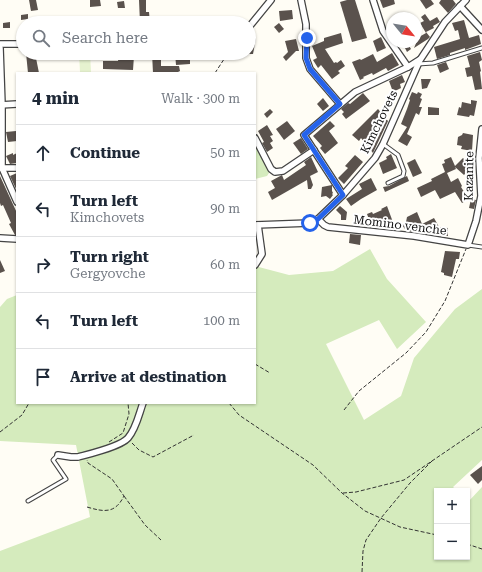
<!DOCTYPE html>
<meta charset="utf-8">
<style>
body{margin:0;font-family:"Roboto Serif",serif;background:#f6f6f7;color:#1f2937}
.controls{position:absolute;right:12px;bottom:12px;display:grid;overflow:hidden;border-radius:0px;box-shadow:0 1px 3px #0004}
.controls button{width:36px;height:36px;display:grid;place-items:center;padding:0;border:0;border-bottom:1px solid #e0e1e3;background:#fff;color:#1f2937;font:20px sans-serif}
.compass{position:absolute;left:386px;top:12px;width:36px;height:36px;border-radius:50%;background:#fff;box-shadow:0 1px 3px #0004;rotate:120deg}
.stop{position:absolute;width:12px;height:12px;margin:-9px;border:3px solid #2563eb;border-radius:50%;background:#fff}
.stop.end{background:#2563eb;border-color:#fff;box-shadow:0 1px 4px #0008}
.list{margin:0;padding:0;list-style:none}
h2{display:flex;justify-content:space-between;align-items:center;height:52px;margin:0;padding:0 16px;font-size:17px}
h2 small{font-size:13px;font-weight:400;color:#747a83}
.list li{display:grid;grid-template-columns:26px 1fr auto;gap:12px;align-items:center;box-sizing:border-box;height:56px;padding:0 16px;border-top:1px solid #e0e1e3}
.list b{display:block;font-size:15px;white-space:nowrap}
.list p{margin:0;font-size:13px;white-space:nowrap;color:#747a83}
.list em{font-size:13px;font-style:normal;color:#747a83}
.icon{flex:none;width:22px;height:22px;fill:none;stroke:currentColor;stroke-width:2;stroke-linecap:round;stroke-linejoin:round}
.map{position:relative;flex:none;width:482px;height:572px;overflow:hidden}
.search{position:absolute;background:#fff;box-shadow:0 1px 3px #0004;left:16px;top:16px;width:240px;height:44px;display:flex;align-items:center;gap:10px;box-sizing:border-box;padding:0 14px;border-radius:22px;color:#747a83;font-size:15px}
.panel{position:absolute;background:#fff;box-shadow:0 1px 3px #0004;left:16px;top:72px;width:240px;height:332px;border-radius:0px}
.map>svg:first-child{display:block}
.green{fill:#d5ebbd}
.pitch{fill:#e6f2cf}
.building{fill:#5a524d}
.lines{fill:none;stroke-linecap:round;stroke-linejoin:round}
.service-casing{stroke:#444;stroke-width:5}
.minor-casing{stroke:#444;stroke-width:8}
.path{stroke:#333;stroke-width:1;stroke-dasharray:4 2;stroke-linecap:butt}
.service{stroke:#fff;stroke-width:3}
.minor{stroke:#fff;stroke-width:5.5}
.route{stroke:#2563eb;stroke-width:5}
.labels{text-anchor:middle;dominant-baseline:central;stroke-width:4;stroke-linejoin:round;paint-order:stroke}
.street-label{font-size:12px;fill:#111;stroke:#fff}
</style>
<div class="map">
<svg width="482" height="572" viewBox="0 0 482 572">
<rect width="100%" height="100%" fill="#fffdf5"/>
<g class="green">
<polygon points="255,142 269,169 268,169 269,173 267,176 255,179"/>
<polygon points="370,249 387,279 426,322 397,349 379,320 326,344 364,420 401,396 414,358 455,309 482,289 482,460 453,487 457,491 437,491 437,557 467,557 467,501 468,502 482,487 482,572 0,572 0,551 90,517 76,445 0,441 0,307 7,299 17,295 17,403 255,403 255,266 289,275 333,271"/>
</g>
<polygon class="pitch" points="79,53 90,53 91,72 80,72"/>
<g class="building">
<polygon points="29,0 36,0 38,10 31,11"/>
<polygon points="90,0 100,0 101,6 90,7"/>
<polygon points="139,0 146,0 146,12 149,12 150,23 140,23"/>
<polygon points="347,0 355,0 367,38 352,42 340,2"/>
<polygon points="380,0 394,0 395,4 383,8"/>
<polygon points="420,0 431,0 434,4 426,9"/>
<polygon points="441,0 453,0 456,4 448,13 439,3"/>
<polygon points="124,1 125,8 118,8 117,2"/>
<polygon points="292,10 293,19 280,21 279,11"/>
<polygon points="28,14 28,19 21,20 21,15"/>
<polygon points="425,14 430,21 437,17 440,22 433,26 434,28 426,32 430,37 428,39 414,48 417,41 417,40 420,38 419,37 426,33 420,23 424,21 421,17"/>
<rect x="187" y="17" width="5" height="6"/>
<polygon points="464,20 469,38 479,35 481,44 465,50 465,48 450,53 450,55 437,59 434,47 460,39 458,30 455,31 452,23"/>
<polygon points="10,22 10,28 3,28 3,23"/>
<polygon points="279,23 284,29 279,33 274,27"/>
<polygon points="341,33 343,43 325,49 334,63 336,62 337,63 341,60 345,66 338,71 340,73 332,79 321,65 318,68 313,60 317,58 312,46 324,41 324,38"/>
<polygon points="249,37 256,38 253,54 249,54"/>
<polygon points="381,37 386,48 377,52 373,41"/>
<polygon points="296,39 299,51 296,51 286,61 283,57 288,52 285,41"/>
<polygon points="408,44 411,49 407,52 404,46"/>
<polygon points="480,52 482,60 479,62 481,71 480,72 482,89 475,90 472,76 467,77 465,68 470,67 467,56"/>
<polygon points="26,53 36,53 37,58 36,58 39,73 28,73"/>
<polygon points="152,53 161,53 161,66 179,66 180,71 176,73 153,73"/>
<polygon points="175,53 190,53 190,64 176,65"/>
<polygon points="392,53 399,65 388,71 386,68 373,75 372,73 363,77 364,78 360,80 352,62 360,59 361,60 373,54 377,62"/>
<polygon points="119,55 134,56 133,70 103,69 103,61 118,61"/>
<polygon points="446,62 449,69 440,73 437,65"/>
<polygon points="402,75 405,82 400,84 401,88 393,92 389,81"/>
<polygon points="421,79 431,79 427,88 422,89"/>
<polygon points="412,92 417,94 418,92 422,94 420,98 422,99 419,107 422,107 419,115 416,113 407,134 412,137 407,146 398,141 407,127 401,124 407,109 410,100 409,99"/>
<polygon points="363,93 370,101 346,119 342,114 344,112 341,109 348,103 350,104"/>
<polygon points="323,98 329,106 323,111 317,104"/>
<polygon points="471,100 477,101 474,116 470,115 469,117 457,115 459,107 461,108 462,102 471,104"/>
<polygon points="428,107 439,108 439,115 428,115"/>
<polygon points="270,109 273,112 267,118 264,114"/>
<polygon points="378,109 388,121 373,153 361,138 359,141 352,135"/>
<polygon points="287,121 295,131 284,140 276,129"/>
<polygon points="330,121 335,126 329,131 338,143 325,154 320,148 322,146 313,136"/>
<polygon points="267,125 273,135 270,136 273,141 270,143 273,148 267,152 262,143 264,142 258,131"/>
<polygon points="16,131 17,141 8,142 6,132"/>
<polygon points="463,133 473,135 472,151 461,149 462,146 457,145 458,137 462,135"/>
<polygon points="301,138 308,149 301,154 293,143"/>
<polygon points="13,153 13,155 17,153 17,163 10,164 6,156"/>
<polygon points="391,154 397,168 383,174 379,163 387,159 386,157"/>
<polygon points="355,155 363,162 344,184 338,178 348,168 345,166"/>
<polygon points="311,157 318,172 310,176 313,185 311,189 308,189 307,180 272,200 268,192 275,188 271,181 282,175 284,180 306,165 304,162"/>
<polygon points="451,157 455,166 463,158 465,160 467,158 472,163 469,168 470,168 464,175 455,167 456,169 447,173 451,182 458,178 462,186 461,187 466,195 467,194 470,198 462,203 455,192 440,199 435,190 421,197 417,188 432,181 431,179 445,172 442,164 445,163 444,160"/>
<polygon points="415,159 422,173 413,177 407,163"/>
<polygon points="17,173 17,191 10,176"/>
<polygon points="0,176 17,213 17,235 15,235 9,224 11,223 3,205 1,206 0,203"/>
<polygon points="407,176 409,181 385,192 383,187 389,186"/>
<polygon points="371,178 377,190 361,199 351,206 346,199 362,189 359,184"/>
<polygon points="332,185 332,191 333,193 332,194 333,195 330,199 326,196 321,197 322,187"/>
<polygon points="471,199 476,200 474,209 469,208"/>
<polygon points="340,206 347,212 346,220 341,220 341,215 336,210"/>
<polygon points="387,206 394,225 389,227 388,225 385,226 383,221 371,225 367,214 372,212 373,214 382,210 381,209"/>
<polygon points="417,212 422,224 434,218 439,227 448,228 448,236 437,235 426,231 428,234 408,231 409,227 405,229 402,225 406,222 407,217"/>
<polygon points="350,234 361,235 360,245 349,243"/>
<polygon points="445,251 460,252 459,259 456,259 452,277 444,275 444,273 441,272"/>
<polygon points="0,260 5,271 0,273"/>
<polygon points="482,466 482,480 478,484 470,475"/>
</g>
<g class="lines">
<defs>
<g id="service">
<polyline points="418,64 433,63 482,48"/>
<polyline points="383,144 398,155 404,171 403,176 388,183"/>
<polyline points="468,245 482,247"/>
<polyline points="28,501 66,479 53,460 58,455"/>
</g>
<g id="minor">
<polyline points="301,0 306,24 306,58 310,69 340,104"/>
<polyline points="373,0 383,31 408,67"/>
<polyline points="460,6 482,30"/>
<polyline points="249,27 271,0"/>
<polyline points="0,44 23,44"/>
<polyline points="0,48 2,105 2,168 17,202"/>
<polyline points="0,105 17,104"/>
<polyline points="255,138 271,169 275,172 283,171 314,150"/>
<polyline points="0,168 17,168"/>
<polyline points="343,195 304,135 355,92 408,67 419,60"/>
<polyline points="318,219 324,225 328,227 414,236 468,245 476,221 481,196 479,158 482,129"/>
<polyline points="255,225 310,223 318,219 343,195 375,158 383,144 420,60 445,22 466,0"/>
<polyline points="0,238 17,239"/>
<polyline points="255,265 262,254 258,225"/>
<path d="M 58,455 L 71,457 L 78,457 C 89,454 120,447 128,438 C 136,429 139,414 143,403"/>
</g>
</defs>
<use href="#service" class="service-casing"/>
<use href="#minor" class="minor-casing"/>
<g class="path">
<polyline points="215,73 228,53"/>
<polyline points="255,364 270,373"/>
<polyline points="229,403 239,415 313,465 342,493 365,511 400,527 437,535"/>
<polyline points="344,410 359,391 406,353 426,332 445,301 466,249"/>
<polyline points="0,432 22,415 29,403"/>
<polyline points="109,442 123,433 129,414 128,403"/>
<polyline points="132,443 139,450 153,457 194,435"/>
<polyline points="343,493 356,492 404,480 482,427"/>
<polyline points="124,496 145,525 161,540"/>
<path d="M 87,507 C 104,512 115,514 124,496 L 112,479 L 88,463 L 87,460"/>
<polyline points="467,544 482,549"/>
<polyline points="362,572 363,551 366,540 381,518 410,483 433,460"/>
</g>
<use href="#service" class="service"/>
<use href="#minor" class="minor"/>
</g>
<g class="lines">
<polyline class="route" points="307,38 306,58 310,69 340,104 304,135 343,195 318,219 310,223"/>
</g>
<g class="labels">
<g class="street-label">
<text transform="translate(379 122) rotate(-64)">Kimchovets</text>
<text transform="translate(469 176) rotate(-89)">Kazanite</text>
<text transform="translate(400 225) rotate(7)">Momino venche</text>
</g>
</g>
</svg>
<div class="controls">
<button>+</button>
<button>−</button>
</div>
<svg class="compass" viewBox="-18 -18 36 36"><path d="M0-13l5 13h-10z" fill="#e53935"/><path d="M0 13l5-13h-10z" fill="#747a83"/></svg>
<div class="stop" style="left:310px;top:223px"></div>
<div class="stop end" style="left:307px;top:38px"></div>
<div class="search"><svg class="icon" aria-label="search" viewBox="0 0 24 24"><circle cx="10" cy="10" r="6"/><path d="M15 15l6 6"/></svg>Search here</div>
<section class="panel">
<h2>4 min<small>Walk · 300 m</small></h2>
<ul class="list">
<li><svg class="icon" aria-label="ahead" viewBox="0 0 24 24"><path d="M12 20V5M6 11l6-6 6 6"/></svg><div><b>Continue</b></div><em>50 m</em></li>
<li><svg class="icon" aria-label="left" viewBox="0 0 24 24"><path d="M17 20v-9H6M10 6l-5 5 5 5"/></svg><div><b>Turn left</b><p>Kimchovets</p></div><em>90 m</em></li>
<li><svg class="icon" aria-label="right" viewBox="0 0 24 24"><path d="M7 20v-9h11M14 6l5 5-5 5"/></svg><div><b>Turn right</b><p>Gergyovche</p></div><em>60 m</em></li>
<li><svg class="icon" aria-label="left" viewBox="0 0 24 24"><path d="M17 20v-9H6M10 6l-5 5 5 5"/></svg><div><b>Turn left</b></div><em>100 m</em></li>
<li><svg class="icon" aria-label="arrive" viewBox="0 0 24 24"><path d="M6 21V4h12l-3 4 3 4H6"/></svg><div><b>Arrive at destination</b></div></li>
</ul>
</section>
</div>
